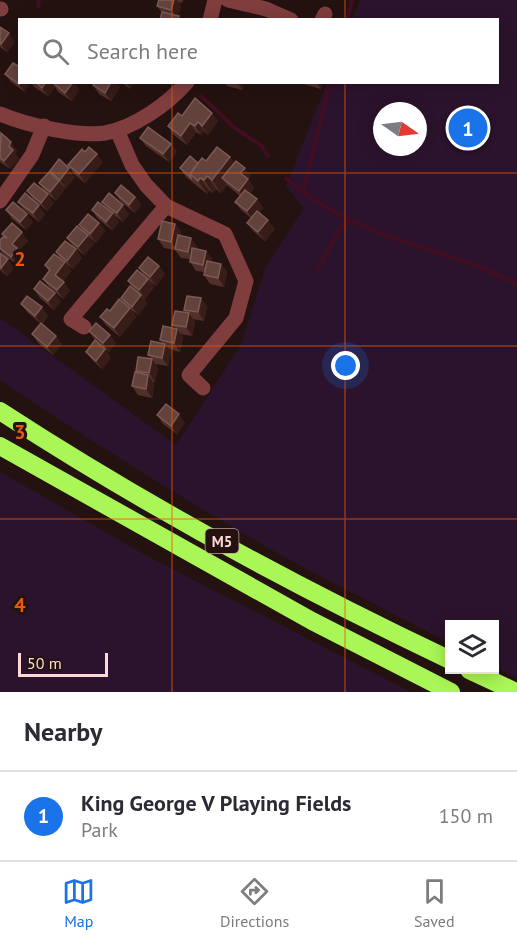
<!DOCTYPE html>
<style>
body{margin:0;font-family:"PT Sans",sans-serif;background:#f2f2f3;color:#2b2b33}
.controls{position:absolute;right:18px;bottom:18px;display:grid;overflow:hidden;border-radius:0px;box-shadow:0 3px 15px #0003}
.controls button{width:54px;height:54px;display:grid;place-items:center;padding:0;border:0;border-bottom:2px solid #e1e1e2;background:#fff;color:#2b2b33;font:30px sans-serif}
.compass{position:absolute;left:373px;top:102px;width:54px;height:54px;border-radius:50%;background:#fff;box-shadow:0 3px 15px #0003;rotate:104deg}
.scale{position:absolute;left:18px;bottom:15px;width:90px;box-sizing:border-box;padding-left:6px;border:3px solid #fdd8d5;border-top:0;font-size:16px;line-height:21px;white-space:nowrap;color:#fdd8d5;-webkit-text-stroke:4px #241210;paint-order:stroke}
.you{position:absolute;left:346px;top:366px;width:21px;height:21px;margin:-15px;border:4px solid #fff;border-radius:50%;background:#1a73e8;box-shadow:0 0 0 9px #1a73e833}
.badge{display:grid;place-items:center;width:39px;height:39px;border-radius:50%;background:#1a73e8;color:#fff;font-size:20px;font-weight:700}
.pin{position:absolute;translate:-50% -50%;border:3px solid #fff;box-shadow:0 2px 6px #0006}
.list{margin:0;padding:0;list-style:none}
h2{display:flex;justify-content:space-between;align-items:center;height:78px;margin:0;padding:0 24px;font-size:26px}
h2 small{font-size:20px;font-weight:400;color:#7c7c81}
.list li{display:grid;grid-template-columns:39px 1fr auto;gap:18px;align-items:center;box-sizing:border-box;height:90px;padding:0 24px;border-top:2px solid #e1e1e2}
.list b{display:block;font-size:22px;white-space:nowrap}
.list p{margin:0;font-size:20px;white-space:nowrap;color:#7c7c81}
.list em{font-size:20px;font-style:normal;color:#7c7c81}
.icon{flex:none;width:33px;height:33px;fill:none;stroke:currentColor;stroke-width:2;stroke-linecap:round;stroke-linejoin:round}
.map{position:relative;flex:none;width:517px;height:692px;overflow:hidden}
.search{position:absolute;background:#fff;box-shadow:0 3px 15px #0003;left:18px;right:18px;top:18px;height:66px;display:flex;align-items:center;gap:15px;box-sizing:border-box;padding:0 21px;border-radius:0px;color:#7c7c81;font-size:22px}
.sheet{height:168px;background:#fff}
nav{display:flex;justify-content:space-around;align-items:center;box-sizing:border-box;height:84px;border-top:2px solid #e1e1e2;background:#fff;font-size:16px;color:#7c7c81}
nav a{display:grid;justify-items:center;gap:3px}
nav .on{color:#1a73e8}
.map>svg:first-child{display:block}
.green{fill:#2c132d;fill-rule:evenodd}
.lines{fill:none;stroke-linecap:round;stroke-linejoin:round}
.stream{stroke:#400d21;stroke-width:4}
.minor{stroke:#803d3d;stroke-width:15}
.highway{stroke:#a9f656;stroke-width:18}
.wall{fill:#51302a}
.shaded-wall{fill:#371c18}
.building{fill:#63423c;stroke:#7c5954;stroke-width:1.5}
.grid{fill:none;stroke:#e8590c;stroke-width:1.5;stroke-opacity:0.55}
.labels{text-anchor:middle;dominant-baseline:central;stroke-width:6;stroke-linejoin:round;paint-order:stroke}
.shield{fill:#241210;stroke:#bc9d9a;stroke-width:1.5}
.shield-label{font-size:15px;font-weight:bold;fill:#fdd8d5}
.grid-label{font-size:20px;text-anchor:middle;font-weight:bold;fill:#e8590c;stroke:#241210;stroke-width:6;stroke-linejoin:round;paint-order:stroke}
</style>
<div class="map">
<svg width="517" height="692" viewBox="0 0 517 692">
<rect width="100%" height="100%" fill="#241210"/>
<g class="green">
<path d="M 360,0 L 517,0 L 517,678 L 495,667 L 494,624 L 450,624 L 449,643 C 401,617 352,593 303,567 C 199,510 99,446 0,380 L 0,318 L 176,445 L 241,345 L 266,266 L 304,208 L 286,186 L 327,83 L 498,82 L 498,20 L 352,19 ZM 382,111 L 418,111 L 418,147 L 382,147 Z"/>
<polygon points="0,472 147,556 411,692 0,692"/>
</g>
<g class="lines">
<g class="stream">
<polyline points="38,7 39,0"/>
<polyline points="347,20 352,0"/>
<polyline points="201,96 235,128 262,146 268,156"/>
<path d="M 286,178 C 341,228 407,241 474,265 C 489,270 503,278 517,284"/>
<polyline points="303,192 330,82"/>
<polyline points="318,269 340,229 348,222"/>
</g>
<g class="minor">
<polyline points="228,0 266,9 291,20"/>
<polyline points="0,9 1,9"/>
<polyline points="210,20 215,0"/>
<polyline points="322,20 325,14"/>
<path d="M 0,114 C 26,125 77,137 105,133 C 134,128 168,104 187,82"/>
<polyline points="117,130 132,165 146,185 166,206 225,234 246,281 236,318 189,375 203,388"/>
<polyline points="0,201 32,155 44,126"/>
<polyline points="84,327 71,319 166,206"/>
</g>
<g class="highway">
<path d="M 0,411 C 143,504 296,587 450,660"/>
<polyline points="0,446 312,621 451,692"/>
<polyline points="469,670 516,692"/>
</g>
</g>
<g class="wall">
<polygon points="159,0 183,0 182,3 178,2 181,6 178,16 162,13 157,6"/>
<polygon points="0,27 15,42 7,52 0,47"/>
<polygon points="13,63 25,92 11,82 5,74"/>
<polygon points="31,82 74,82 79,90 72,101 58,92 55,87 48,96 34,87"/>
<polygon points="121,82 134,82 130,89"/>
<polygon points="224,82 244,82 242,90 227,86"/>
<polygon points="302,82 322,82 321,89 303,84"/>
<polygon points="93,85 120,87 111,101 99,94"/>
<polygon points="212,113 218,121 208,135 204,131 201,135 196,132 187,145 174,135 168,126 182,116"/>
<polygon points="0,134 17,151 15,154 19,159 10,169 0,162"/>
<polygon points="140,138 171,144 177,152 169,162 146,146"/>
<polygon points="85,152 103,162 85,183 74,174 68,165"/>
<polygon points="230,157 234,163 251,176 248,179 254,188 250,194 257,199 263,208 259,212 275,229 265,241 253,231 247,223 251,218 241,210 235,202 240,196 227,185 221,193 216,189 213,193 209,190 207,194 186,177 180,168 206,161"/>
<polygon points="50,171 75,177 66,188 62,185 65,189 56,201 45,192 39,183 52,175"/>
<polygon points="27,191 54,203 47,211 33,199"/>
<polygon points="115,193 135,197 141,205 135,213 121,202"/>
<polygon points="18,202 45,214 39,222 24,210"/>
<polygon points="102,202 129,214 123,222 113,214 119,222 112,230 98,219 92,210 108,210"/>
<polygon points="6,210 33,222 26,230 12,219"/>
<polygon points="99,223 105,231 96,243 89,237 94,244 84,255 73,246 67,238 84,232 79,225"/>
<polygon points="175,224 181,232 180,236 197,246 197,249 206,251 212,259 212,262 221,264 227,272 224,287 210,284 204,275 205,272 196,271 190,262 190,259 181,258 175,250 164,248 158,239"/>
<polygon points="2,234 28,241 19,251 23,257 17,265 2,253 0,250 0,240 4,237"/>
<polygon points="56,252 82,258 73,269 65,263 71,271 63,281 70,291 63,299 49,287 43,279 49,271 45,265 62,260"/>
<polygon points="0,253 14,268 7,276 0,270"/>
<polygon points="159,266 165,274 156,286 150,281 154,287 145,299 142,296 147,304 138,315 132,310 136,317 120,337 106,325 100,317 125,304 121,298 133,289 128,281 143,275 139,268"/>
<polygon points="34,289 61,301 54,310 40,298"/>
<polygon points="201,298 207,307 204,321 193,319 195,322 192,336 180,334 183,337 180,352 169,349 171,352 168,366 155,364 158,368 155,382 153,382 154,383 152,398 138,395 132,386 137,373 136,371 151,359 148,355 162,343 160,340 175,328 172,325 186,313 184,310"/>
<polygon points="21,304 48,316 42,324 62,344 53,355 38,343 32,334 41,324 27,312"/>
<polygon points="89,331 116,343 109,352 95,340"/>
<polygon points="105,349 111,358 102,369 92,360 86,352"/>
<polygon points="157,415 185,423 177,434 163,424"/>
</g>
<g class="shaded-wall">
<polygon points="174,0 177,0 181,6 178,19 171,10"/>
<polygon points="9,33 15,42 7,52 1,44"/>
<polygon points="20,82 31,82 25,92 19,84"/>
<polygon points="46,82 54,82 52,83 55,87 48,96 42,88"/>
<polygon points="73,82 74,82 79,90 72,101 65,93"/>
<polygon points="111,82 117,82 120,87 111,101 105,93"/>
<polygon points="126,82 134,82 130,89"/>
<polygon points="237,82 244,82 242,90"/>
<polygon points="316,82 322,82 321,89"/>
<polygon points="212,113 218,121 208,135 202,126"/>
<polygon points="198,122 204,131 201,135 195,126"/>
<polygon points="190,123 196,132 187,145 181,136"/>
<polygon points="11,142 17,151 15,154 19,159 10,169 4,161 9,146"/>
<polygon points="171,144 177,152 169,162 163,154"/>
<polygon points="97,154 103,162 85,183 79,174"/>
<polygon points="230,157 239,170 222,178 227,185 221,193 212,180"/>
<polygon points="69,168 75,177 66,188 60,180"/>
<polygon points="245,168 251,176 246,182 240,173"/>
<polygon points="207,176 216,189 213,193 204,180"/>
<polygon points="200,178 209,190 207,194 198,181"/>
<polygon points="248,179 254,188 245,200 239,191"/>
<polygon points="59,181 65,189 56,201 50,192"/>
<polygon points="48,194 54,203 47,211 41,203"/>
<polygon points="135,197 141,205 135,213 129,205"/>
<polygon points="257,199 263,208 253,220 247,211"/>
<polygon points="39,205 45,214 39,222 33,213"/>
<polygon points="123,205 129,214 123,222 117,213"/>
<polygon points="113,213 119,222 112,230 106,222"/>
<polygon points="27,214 33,222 26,230 20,222"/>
<polygon points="268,220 275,229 265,241 258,232"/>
<polygon points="99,223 105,231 96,243 90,234"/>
<polygon points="175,224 181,232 177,250 171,242"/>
<polygon points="22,232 28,241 19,251 23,257 17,265 11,257 12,244"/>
<polygon points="88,235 94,244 84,255 78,247"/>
<polygon points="191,238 197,246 194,260 188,252"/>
<polygon points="76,249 82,258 73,269 67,261"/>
<polygon points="206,251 212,259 209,273 203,265"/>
<polygon points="8,259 14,268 7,276 1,268"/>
<polygon points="65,262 71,271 61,283 55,275"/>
<polygon points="221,264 227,272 224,287 218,278"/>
<polygon points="159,266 165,274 156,286 150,277"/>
<polygon points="148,279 154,287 145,299 139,290"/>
<polygon points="64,282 70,291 63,299 57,290"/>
<polygon points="55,293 61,301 54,310 48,301"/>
<polygon points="141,295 147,304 138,315 132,307"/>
<polygon points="201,298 207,307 204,321 198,312"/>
<polygon points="42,307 48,316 41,324 35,316"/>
<polygon points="130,308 136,317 120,337 114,328"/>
<polygon points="189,313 195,322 192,336 186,327"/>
<polygon points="177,329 183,337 180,352 174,343"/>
<polygon points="110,335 116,343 109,352 103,343"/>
<polygon points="56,336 62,344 53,355 47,347"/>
<polygon points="165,344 171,352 168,366 162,358"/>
<polygon points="105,349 111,358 102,369 96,361"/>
<polygon points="152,359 158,368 155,382 149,373"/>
<polygon points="148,375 154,383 152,398 146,389"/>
<polygon points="179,414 185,423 177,434 171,426"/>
</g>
<g class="building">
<polygon points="159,0 174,0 171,10 157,6"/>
<polygon points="162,12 179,16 178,20 160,20"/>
<polygon points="0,27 9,33 1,44 0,43"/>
<polygon points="13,63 20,67 19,84 5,74"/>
<polygon points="35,82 46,82 42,88"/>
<polygon points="52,82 73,82 65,93"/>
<polygon points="95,82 111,82 105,93 93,85"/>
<polygon points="195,98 212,113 202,126 198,122 195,126 190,123 181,136 168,126 178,113 182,116"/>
<polygon points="148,127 171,144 163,154 140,138"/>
<polygon points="1,133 11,142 9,146 13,150 4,161 0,158"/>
<polygon points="89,147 97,154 79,174 68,165 82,149 85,152"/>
<polygon points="217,147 230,157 212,180 207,176 204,180 200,178 198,181 190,174 202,158 206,161"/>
<polygon points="190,156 198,163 190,174 191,178 180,168"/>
<polygon points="59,159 69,168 60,180 50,171"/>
<polygon points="236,161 245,168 240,173 248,179 239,191 222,178"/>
<polygon points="49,172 59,181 50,192 39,183"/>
<polygon points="34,183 48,194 41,203 27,191"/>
<polygon points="121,185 135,197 129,205 115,193"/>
<polygon points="245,190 257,199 247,211 235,202"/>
<polygon points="25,193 39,205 33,213 18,202"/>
<polygon points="109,193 123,205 117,213 102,202"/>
<polygon points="13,202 27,214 20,222 6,210"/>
<polygon points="98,202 113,213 106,222 92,210"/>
<polygon points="257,211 268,220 258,232 247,223"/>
<polygon points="88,214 99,223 90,234 79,225"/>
<polygon points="162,221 175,224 171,242 158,239"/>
<polygon points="12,223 22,232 12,244 17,248 11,257 0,248 0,240 3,237 7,238 2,234"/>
<polygon points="77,226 88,235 78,247 67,238"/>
<polygon points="178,235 191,238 188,252 175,249"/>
<polygon points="65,241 76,249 67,261 56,252"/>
<polygon points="192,248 206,251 203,265 190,262"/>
<polygon points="0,253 8,259 1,268 0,266"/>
<polygon points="54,254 65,262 55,275 64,282 57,290 43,279 50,270 45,265"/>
<polygon points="148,257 159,266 150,277 139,268"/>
<polygon points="207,261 221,264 218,278 204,275"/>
<polygon points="137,270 148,279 139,290 128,281"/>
<polygon points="40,281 55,293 48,301 34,289"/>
<polygon points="130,286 141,295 132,307 121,298"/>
<polygon points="27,296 42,307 35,316 21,304"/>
<polygon points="187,296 201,298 198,312 184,310"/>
<polygon points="119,299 130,308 114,328 100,317 107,309 110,311"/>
<polygon points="175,311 189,313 186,327 172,325"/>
<polygon points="41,323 56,336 47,347 32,334"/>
<polygon points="96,323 110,335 103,343 89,331"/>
<polygon points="163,326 177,329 174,343 160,340"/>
<polygon points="95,340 105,349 96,361 86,352"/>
<polygon points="151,341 165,344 162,358 148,355"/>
<polygon points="138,357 152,359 149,373 136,371"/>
<polygon points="135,372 148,375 146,389 132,386"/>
<polygon points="166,404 179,414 171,426 157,415"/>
</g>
<path class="grid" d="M 172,0 L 172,20M 345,0 L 345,20M 172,82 L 172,692M 345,82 L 345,692M 0,173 L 517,173M 0,346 L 517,346M 0,519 L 517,519"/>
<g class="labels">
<rect class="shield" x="205.5" y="529" width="33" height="24" rx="4.5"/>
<g class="shield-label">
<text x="222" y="541">M5</text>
</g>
</g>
<g class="grid-label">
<text x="20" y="266">2</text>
<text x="20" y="439">3</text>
<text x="20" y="612">4</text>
</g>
</svg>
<div class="controls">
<button><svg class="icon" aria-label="layers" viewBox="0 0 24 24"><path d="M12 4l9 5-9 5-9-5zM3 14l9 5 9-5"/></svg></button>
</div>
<svg class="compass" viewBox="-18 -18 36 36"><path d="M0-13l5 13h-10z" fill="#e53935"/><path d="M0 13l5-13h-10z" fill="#7c7c81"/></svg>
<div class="scale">50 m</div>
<div class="you"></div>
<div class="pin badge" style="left:468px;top:128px">1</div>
<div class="search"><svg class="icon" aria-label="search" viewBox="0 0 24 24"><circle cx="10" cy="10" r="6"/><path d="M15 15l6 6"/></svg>Search here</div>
</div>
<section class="sheet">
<h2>Nearby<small></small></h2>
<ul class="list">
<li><span class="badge">1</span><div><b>King George V Playing Fields</b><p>Park</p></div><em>150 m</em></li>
</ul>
</section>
<nav>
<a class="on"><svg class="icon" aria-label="map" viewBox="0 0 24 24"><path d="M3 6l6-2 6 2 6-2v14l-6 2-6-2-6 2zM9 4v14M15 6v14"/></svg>Map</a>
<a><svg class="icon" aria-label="directions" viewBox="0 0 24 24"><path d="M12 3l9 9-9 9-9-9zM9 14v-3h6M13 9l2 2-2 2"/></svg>Directions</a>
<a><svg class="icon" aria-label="saved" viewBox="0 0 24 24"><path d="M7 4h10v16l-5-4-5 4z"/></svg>Saved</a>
</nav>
